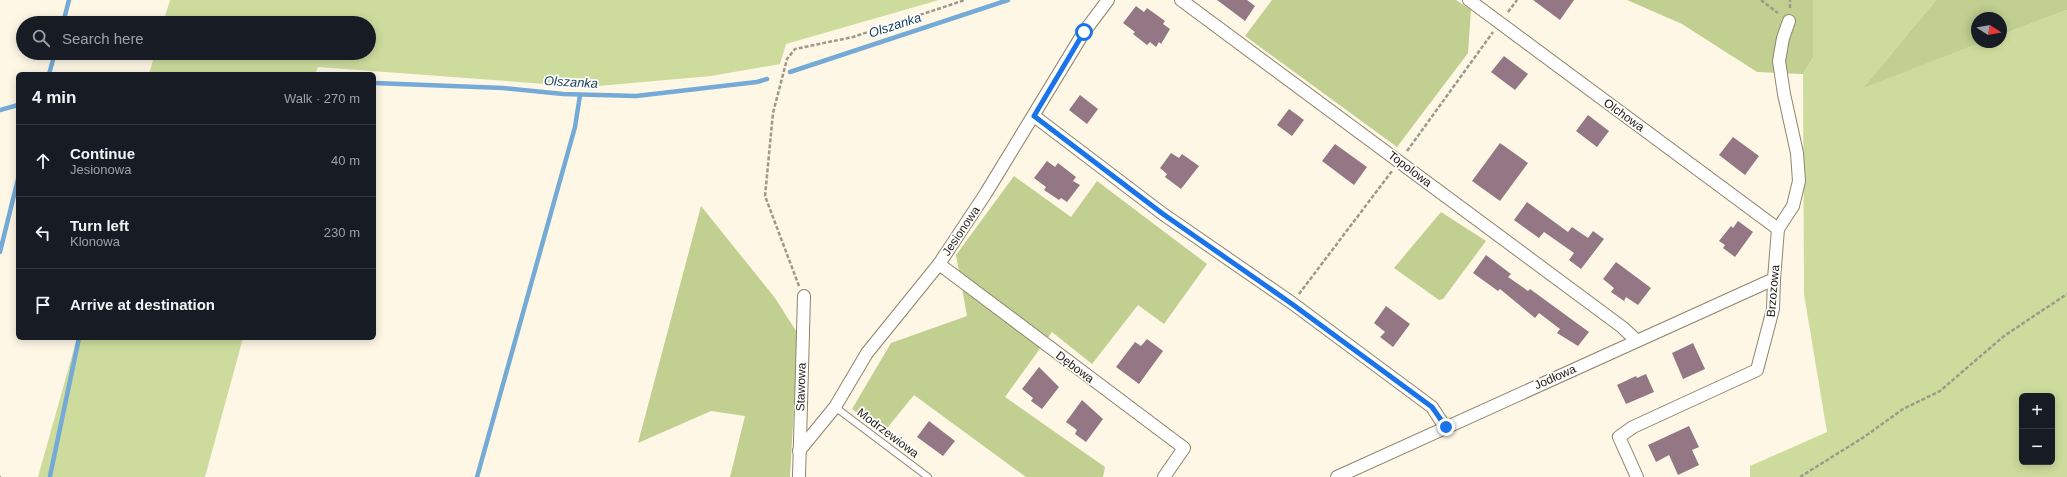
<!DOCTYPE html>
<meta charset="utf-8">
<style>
body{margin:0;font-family:Helvetica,sans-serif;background:#20242c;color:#f1f3f6}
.controls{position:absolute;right:12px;bottom:12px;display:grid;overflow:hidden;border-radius:6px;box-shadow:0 2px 10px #0003}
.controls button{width:36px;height:36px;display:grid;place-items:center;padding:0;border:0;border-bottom:1px solid #363941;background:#171b24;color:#f1f3f6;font:20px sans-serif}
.compass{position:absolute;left:1971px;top:12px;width:36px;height:36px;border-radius:50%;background:#171b24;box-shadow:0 2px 10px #0003;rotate:101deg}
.stop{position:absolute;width:12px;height:12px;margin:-9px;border:3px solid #1a73e8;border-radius:50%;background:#fff}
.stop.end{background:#1a73e8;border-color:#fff;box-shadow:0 1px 4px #0008}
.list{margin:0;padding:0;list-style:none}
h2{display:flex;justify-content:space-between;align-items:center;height:52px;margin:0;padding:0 16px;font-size:17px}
h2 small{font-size:13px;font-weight:400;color:#9ea1a6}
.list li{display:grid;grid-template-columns:26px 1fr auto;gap:12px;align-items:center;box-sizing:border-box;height:72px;padding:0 16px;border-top:1px solid #363941}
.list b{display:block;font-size:15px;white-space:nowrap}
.list p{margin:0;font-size:13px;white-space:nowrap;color:#9ea1a6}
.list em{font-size:13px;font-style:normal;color:#9ea1a6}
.icon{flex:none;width:22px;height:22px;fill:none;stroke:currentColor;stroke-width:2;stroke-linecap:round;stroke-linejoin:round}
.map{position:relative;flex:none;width:2067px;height:477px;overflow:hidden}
.search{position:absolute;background:#171b24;box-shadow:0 2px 10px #0003;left:16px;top:16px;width:360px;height:44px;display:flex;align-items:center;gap:10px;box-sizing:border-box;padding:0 14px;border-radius:22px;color:#9ea1a6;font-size:15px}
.panel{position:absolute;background:#171b24;box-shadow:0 2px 10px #0003;left:16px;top:72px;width:360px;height:268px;border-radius:6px}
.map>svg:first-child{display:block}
.green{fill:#cddc9d;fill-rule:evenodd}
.forest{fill:#c1d091}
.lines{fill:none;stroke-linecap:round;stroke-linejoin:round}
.stream{stroke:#74aad5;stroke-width:4.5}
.building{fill:#937784}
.lane-casing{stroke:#90846b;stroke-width:8}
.street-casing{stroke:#90846b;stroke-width:14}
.path{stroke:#9f998b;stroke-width:2.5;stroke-dasharray:4 2;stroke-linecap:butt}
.lane{stroke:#fff;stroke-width:6}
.street{stroke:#fff;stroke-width:12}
.route{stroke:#1a73e8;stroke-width:5}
.labels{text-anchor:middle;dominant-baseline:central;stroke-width:3.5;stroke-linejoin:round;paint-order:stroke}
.street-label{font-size:12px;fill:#262117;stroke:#fff}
.water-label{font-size:13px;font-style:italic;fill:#16405d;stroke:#fff}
</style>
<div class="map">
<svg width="2067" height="477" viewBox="0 0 2067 477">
<rect width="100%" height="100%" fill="#fef7e6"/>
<g class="green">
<polygon points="170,0 939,0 786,44 780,64 711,76 587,87 318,67 315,74 149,74 155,53 369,53 369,23 163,23"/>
<path d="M 1813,0 L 1936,0 L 1864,87 L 1983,42 L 2001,42 L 2001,35 L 2067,10 L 2067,477 L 1750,477 L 1750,466 L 1827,432 L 1804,294 L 1803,74 L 1813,58 ZM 2022,396 L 2052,396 L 2052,462 L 2022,462 Z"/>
<polygon points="77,338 243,338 205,477 38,477"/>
</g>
<g class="forest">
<polygon points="1272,0 1456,0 1471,10 1468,53 1397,147 1245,36"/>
<polygon points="1627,0 1813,0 1813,58 1803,74 1757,72 1682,24"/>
<polygon points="1936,0 2067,0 2067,10 2001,35 2001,18 1977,18 1977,42 1983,42 1863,88"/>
<polygon points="1014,176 1071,217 1097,181 1207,264 1164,324 1138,305 1092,364 1052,332 1005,397 1105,467 1103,477 1026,477 914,395 883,433 852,409 891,343 967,316 956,255"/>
<polygon points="701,206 775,298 798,334 790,477 730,477 745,416 711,411 638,443"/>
<polygon points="1441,212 1486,241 1443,299 1439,300 1394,268"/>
</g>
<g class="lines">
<g class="stream">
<polyline points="63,23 69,0"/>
<polyline points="790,72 1008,0"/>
<polyline points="49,74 55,53"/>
<polyline points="374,83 503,88 563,94 636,96 757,82 767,79"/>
<polyline points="0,110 18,105"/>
<polyline points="0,252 18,179"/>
<polyline points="50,476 79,338"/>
<polyline points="477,477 575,127 580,95"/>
</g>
</g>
<g class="building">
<polygon points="1217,0 1247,0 1255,6 1245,21"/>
<polygon points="1533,0 1574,0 1560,20"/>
<polygon points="1136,6 1144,12 1147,8 1165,21 1163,24 1170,29 1161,44 1159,42 1156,47 1150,42 1147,45 1133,34 1135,32 1123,23"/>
<polygon points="1504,56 1528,74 1515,90 1491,72"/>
<polygon points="1080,95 1098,109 1087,124 1069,110"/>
<polygon points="1289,109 1304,120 1292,136 1277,125"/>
<polygon points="1588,115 1609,131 1597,147 1576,131"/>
<polygon points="1733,137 1759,156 1745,175 1719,155"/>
<polygon points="1500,143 1528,163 1500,201 1472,181"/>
<polygon points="1335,144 1367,167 1354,185 1322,161"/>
<polygon points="1171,153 1179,158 1182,154 1199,166 1181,189 1165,177 1167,174 1160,168"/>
<polygon points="1047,161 1055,167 1058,163 1076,177 1073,181 1080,185 1067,202 1061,198 1059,200 1044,190 1046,187 1034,178"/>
<polygon points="1527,202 1568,232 1572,227 1588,238 1593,231 1604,239 1581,269 1569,260 1574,253 1544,232 1539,238 1514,220"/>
<polygon points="1738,221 1753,232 1735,257 1723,248 1725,245 1719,241 1731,226 1733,228"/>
<polygon points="1486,255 1511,274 1508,277 1528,291 1530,289 1589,332 1578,346 1557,333 1560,329 1539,313 1535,318 1500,289 1498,291 1473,273"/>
<polygon points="1616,262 1651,288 1638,305 1626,297 1624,301 1611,292 1614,288 1603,279"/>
<polygon points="1386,306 1410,324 1393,347 1380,337 1385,332 1374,323"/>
<polygon points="1147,339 1163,351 1139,384 1116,367 1135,342 1141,346"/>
<polygon points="1693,343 1705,369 1683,379 1672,353"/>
<polygon points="1039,367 1059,387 1042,409 1031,401 1033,398 1022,389"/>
<polygon points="1646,374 1654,392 1626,404 1617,385 1636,376 1637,378"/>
<polygon points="1082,400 1103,419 1086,442 1075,434 1077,430 1066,422"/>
<polygon points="929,421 955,441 943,456 917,437"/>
<polygon points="1689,426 1699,447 1692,450 1699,465 1678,475 1669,455 1656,462 1648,445"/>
</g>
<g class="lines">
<defs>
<polyline id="lane" points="835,407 928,477"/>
<g id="street">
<polyline points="1181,0 1622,327 1636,340"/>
<polyline points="1469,0 1778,229"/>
<polyline points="1034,116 1163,214 1292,303 1432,407 1445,427"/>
<polyline points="939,264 1184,448 1164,477"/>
<polyline points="799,451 835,407 867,353 939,264 986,193 1084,32 1108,0"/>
<polyline points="799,477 804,296"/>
<polyline points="1337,477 1774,279"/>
<polyline points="1637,477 1619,437 1633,427 1757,370 1773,309 1774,279 1778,229 1793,206 1799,181 1797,153 1784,94 1779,61 1783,38 1789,21"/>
</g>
</defs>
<use href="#lane" class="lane-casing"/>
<use href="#street" class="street-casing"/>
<g class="path">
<polyline points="1761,0 1778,13"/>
<polyline points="1790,8 1790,0"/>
<polyline points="1508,12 1517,0"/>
<polyline points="1407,151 1493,32"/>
<polyline points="799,286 765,196 773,113 787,59 795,49 853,37 965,0"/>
<polyline points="1299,294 1392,171"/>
<polyline points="0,477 1,477"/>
<polyline points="1800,477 1864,437 1903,409 1940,391 2004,336 2067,294"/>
</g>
<use href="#lane" class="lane"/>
<use href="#street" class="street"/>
</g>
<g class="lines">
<polyline class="route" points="1084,32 1034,116 1163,214 1292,304 1432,407 1446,427"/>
</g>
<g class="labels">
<g class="street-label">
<text transform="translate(1624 115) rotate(36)">Olchowa</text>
<text transform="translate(1410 169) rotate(37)">Topolowa</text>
<text transform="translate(961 231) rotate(-56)">Jesionowa</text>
<text transform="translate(1773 291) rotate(-85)">Brzozowa</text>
<text transform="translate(1075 367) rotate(37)">Dębowa</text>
<text transform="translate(1555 377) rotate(-24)">Jodłowa</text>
<text transform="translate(801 387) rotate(-88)">Stawowa</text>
<text transform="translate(888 433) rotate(37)">Modrzewiowa</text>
</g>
<g class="water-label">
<text transform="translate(895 25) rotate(-18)">Olszanka</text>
<text transform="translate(571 82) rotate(3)">Olszanka</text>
</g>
</g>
</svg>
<div class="controls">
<button>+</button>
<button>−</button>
</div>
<svg class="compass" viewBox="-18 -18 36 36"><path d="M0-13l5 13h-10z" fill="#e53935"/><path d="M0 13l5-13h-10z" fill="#9ea1a6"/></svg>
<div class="stop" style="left:1084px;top:32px"></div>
<div class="stop end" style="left:1446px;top:427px"></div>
<div class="search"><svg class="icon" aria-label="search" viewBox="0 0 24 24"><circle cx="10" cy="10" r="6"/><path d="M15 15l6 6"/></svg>Search here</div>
<section class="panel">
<h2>4 min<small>Walk · 270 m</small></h2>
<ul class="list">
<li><svg class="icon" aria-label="ahead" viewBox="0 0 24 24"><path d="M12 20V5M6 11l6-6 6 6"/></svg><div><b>Continue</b><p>Jesionowa</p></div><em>40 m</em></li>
<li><svg class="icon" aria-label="left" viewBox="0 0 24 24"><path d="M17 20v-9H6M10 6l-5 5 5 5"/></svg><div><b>Turn left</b><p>Klonowa</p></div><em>230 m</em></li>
<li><svg class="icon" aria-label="arrive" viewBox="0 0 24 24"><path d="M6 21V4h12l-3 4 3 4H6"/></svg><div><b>Arrive at destination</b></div></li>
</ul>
</section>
</div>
